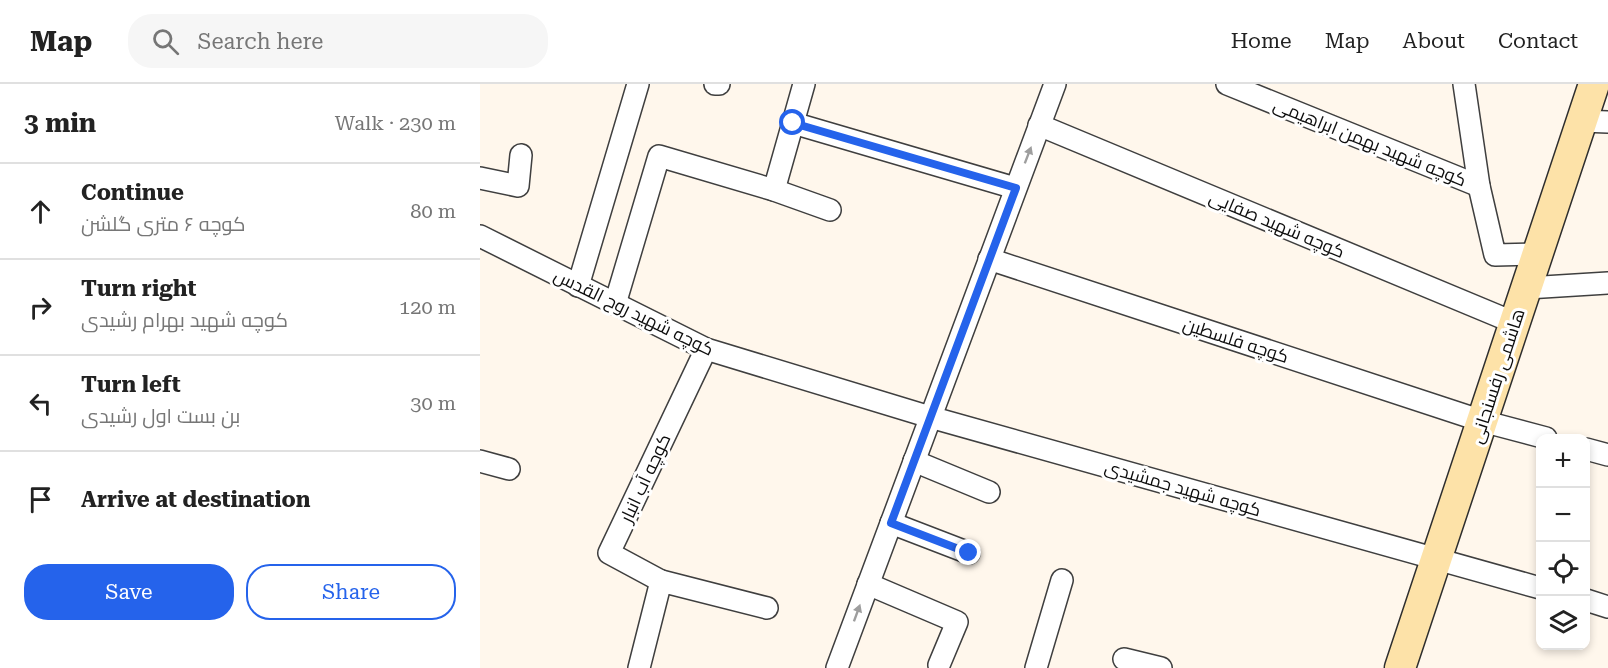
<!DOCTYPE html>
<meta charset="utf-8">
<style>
body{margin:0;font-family:"Roboto Serif",Cairo,serif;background:#f6f6f6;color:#222}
.controls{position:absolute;right:18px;bottom:18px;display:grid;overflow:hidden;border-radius:12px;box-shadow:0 3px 9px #0003}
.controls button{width:54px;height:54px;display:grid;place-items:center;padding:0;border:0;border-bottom:2px solid #e0e0e0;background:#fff;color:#222;font:30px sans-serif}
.stop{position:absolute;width:18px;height:18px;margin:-14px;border:4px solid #2563eb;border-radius:50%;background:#fff}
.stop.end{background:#2563eb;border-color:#fff;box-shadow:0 2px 6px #0008}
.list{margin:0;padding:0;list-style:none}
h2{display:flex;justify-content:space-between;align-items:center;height:78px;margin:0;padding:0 24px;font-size:26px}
h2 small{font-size:20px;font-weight:400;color:#767676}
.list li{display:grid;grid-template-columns:39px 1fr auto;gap:18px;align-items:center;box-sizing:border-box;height:96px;padding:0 24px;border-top:2px solid #e0e0e0}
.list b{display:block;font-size:22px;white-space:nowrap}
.list p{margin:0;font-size:20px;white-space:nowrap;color:#767676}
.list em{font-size:20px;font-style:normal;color:#767676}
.actions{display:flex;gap:12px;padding:18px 24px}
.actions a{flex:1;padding:14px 0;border:2px solid #2563eb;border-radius:24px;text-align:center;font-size:21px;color:#2563eb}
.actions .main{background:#2563eb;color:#fff}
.icon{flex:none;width:33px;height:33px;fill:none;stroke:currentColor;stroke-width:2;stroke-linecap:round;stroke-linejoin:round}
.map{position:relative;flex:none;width:1128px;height:584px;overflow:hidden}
header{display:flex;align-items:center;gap:36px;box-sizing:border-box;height:84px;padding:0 30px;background:#fff;border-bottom:2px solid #e0e0e0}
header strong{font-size:28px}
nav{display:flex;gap:33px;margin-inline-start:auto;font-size:21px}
.search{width:420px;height:54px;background:#f6f6f6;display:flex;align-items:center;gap:15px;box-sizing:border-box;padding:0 21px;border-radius:24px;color:#767676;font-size:22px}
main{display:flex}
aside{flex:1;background:#fff}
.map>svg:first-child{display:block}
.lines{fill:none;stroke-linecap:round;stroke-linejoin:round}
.street-casing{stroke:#3f3f3f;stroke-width:24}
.secondary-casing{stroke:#2e2e2e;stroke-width:33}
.street{stroke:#fff;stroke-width:21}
.secondary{stroke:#fde2a8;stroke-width:30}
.oneway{fill:#9e9e9e}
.route{stroke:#2563eb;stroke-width:8}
.labels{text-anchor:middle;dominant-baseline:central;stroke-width:6;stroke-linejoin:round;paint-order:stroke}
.street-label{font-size:18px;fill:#0c0c0c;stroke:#fff}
</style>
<header>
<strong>Map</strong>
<div class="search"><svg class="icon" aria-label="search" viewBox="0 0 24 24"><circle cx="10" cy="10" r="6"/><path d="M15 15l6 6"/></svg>Search here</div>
<nav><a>Home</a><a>Map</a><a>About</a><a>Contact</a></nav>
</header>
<main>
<aside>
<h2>3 min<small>Walk · 230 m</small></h2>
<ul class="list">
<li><svg class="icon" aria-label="ahead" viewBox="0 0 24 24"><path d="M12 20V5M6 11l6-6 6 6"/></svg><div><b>Continue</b><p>کوچه ۶ متری گلشن</p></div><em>80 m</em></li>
<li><svg class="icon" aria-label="right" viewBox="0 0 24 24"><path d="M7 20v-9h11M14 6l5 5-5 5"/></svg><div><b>Turn right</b><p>کوچه شهید بهرام رشیدی</p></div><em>120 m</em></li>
<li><svg class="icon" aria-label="left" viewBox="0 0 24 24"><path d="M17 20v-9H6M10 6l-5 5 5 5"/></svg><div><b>Turn left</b><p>بن بست اول رشیدی</p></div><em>30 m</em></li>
<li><svg class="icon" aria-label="arrive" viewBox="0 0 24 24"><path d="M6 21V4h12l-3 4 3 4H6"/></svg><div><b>Arrive at destination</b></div></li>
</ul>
<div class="actions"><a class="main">Save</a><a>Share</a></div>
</aside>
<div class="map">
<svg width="1128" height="584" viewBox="0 0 1128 584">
<rect width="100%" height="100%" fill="#fff7ec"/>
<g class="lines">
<defs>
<g id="street">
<polyline points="235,0 239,0"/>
<polyline points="747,0 999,102"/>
<polyline points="984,0 999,102 1015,171 1058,170"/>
<polyline points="1102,37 1128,38"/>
<polyline points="313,39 535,104"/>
<polyline points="559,41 1035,239"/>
<polyline points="0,94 38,102 41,71"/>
<polyline points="294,106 350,126"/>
<polyline points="0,152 226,265 450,333 1060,504"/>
<polyline points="509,175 1002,337 1066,354"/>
<polyline points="98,202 158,0"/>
<polyline points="1047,204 1128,199"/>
<polyline points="135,220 179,72 294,106 324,0"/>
<polyline points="1106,365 1128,371"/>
<polyline points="0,377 29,385"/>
<polyline points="434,377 509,408"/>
<polyline points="411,439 489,469"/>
<polyline points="181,497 129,469 226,265"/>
<polyline points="388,500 477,538 459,581"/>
<polyline points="1106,516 1128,523"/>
<polyline points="644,575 681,584"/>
<polyline points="159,584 181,497 287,524"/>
<polyline points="357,584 575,0"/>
<polyline points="556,584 582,496"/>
</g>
<polyline id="secondary" points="920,584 1114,0"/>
</defs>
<use href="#street" class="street-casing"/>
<use href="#secondary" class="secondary-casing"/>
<use href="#street" class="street"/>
<use href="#secondary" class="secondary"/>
</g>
<defs><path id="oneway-solid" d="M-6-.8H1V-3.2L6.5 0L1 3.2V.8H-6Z" transform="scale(1.5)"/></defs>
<g class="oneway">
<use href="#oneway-solid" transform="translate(548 71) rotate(-69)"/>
<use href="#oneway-solid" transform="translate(377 529) rotate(-70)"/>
</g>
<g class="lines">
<polyline class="route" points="313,39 536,104 411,439 489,469"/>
</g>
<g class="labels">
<g class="street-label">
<text transform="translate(890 58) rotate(22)">کوچه شهید بهمن ابراهیمی</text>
<text transform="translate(797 140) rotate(23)">کوچه شهید صفایی</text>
<text transform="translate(154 228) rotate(26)">کوچه شهید روح القدس</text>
<text transform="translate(756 256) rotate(18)">کوچه فلسطین</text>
<text transform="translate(1017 292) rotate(-72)">هاشمی رفسنجانی</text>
<text transform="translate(165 394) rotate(-65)">کوچه آب انبار</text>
<text transform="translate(703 404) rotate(16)">کوچه شهید جمشیدی</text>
</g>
</g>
</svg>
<div class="controls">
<button>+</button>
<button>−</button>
<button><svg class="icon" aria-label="locate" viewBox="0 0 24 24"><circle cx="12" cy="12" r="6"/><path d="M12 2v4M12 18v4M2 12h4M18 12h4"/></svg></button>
<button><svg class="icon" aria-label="layers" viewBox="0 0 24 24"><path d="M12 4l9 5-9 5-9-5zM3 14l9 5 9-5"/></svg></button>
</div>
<div class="stop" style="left:313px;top:39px"></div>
<div class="stop end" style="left:489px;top:469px"></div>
</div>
</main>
